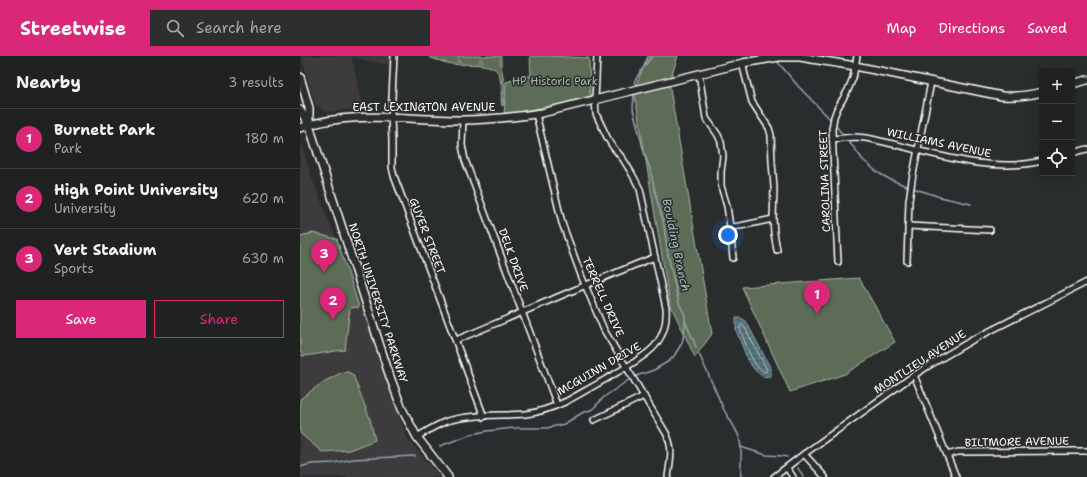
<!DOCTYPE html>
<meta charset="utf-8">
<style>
body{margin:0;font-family:"Shantell Sans",sans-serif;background:#2d2f2f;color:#f1f3f6}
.controls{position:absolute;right:12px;top:12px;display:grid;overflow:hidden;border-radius:0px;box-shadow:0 2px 10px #0003}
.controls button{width:36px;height:36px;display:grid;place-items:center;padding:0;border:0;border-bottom:1px solid #3d3f40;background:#202222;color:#f1f3f6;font:20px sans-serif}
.you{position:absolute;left:428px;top:179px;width:14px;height:14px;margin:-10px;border:3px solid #fff;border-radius:50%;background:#1a73e8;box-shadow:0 0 0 6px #1a73e833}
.badge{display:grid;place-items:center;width:26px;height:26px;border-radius:50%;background:#db2777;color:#fff;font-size:13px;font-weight:700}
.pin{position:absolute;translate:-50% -33px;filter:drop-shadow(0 1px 2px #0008)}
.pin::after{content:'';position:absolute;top:21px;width:14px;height:12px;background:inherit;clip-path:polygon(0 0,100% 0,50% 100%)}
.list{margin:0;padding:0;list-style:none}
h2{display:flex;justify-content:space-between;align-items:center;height:52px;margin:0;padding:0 16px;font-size:17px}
h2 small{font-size:13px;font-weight:400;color:#a2a4a5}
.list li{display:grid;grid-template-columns:26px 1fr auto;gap:12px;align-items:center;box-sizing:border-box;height:60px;padding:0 16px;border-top:1px solid #3d3f40}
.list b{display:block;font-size:15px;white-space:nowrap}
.list p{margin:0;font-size:13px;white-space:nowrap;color:#a2a4a5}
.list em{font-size:13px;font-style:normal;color:#a2a4a5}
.actions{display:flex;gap:8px;padding:12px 16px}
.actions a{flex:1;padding:9px 0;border:1px solid #db2777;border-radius:0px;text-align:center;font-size:14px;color:#db2777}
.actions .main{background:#db2777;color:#fff}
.icon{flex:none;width:22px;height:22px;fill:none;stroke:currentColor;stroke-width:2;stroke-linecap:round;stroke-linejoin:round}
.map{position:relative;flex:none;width:787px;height:421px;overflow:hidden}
header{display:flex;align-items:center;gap:24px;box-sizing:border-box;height:56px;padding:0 20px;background:#db2777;color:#fff}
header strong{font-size:19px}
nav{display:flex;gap:22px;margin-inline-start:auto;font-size:14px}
.search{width:280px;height:36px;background:#2d2f2f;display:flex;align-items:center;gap:10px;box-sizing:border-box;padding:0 14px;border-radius:0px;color:#a2a4a5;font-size:15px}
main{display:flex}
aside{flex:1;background:#202222}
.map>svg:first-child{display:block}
.built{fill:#3c3a3e}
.forest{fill:url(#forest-firs);stroke:#adb6aa}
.park{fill:#5b6c56;stroke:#adb6aa}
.water{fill:url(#water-rules);stroke:#95a6aa}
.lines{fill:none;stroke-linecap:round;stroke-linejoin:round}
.shore{stroke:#b8c4c7;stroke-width:1}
.stream{stroke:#95a6aa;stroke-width:1.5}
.minor-casing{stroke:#fff;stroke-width:8}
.major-casing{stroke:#fff;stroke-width:10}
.minor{stroke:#2a2d2e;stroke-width:5}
.major{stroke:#2a2d2e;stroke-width:7}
.labels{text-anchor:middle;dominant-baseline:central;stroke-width:3;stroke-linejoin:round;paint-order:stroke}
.park-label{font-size:11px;fill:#adb6aa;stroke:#2a2d2e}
.street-label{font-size:11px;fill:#fff;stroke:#2a2d2e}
.water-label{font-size:12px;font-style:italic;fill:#a6b5b8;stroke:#2a2d2e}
</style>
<header>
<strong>Streetwise</strong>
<div class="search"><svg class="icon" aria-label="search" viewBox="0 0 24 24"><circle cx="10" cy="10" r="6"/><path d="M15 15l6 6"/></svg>Search here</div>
<nav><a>Map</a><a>Directions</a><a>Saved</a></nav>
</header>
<main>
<aside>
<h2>Nearby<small>3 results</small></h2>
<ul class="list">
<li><span class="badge">1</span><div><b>Burnett Park</b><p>Park</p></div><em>180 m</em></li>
<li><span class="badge">2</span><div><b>High Point University</b><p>University</p></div><em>620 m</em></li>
<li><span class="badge">3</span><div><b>Vert Stadium</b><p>Sports</p></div><em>630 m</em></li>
</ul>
<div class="actions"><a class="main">Save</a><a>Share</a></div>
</aside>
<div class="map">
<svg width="787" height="421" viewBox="0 0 787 421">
<defs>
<pattern id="forest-firs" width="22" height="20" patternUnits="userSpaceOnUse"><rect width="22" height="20" fill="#5b6c56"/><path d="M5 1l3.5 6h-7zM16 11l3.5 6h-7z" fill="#74826f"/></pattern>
<pattern id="water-rules" width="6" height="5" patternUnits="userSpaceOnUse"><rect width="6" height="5" fill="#4e6b72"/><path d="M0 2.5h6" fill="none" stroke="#698187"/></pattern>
</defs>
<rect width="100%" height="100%" fill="#2a2d2e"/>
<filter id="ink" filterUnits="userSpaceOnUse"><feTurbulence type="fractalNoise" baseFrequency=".025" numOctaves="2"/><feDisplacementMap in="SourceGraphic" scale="8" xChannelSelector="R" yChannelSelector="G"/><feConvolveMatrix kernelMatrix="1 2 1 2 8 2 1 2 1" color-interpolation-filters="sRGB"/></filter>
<g filter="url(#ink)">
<g class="built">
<polygon points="1,0 90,0 90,9 52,1 62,52 25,56 15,48"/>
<polygon points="0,88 2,90 12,123 52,221 80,306 107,382 140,421 0,421"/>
</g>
<path class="forest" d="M 128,0 L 201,0 L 201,9 L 204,27 L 204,48 L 202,50 C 200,40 203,29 199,19 C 194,4 165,10 152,8 C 145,7 138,4 131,2 Z"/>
<g class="park">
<polygon points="230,0 249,0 289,2 290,40 260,48 204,59 206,26 225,20 231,20"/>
<polygon points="348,0 378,0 369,27 412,278 395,301 370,248 334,34"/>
<path d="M 13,177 L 37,183 L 59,251 L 50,252 L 45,294 C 30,295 17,299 2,300 L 2,297 L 0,296 L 0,180 Z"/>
<polygon points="559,222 595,286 545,318 490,336 442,231"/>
<polygon points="43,316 48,316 53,319 70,363 75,384 49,394 22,396 1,378 0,376 0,343 25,325"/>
</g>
<polygon class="water" points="436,262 441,262 446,265 471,313 471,320 463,321 455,314 448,305 436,274"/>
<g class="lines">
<path class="shore" d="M 442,269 L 444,270 L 467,314 L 466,316 C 453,314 445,285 440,273 L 440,270 Z"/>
<g class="stream">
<polyline points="477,5 498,30 532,65"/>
<path d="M 334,27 C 338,17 346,9 352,0"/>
<polyline points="334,38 333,53 344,96 350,113 358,148 363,164 368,199 379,247 385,259 385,266 384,277 382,287 374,300 369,305 354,314 336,320"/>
<polyline points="534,68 545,81"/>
<polyline points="547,84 555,93 563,104 577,116 589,123 609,131"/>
<polyline points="613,132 640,141 671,148"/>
<polyline points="386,267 396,291"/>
<path d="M 399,298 C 408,317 416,336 424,354 C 429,363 436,372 439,381 C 443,394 440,408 441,421"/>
<polyline points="140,390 172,378 187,375 214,372 247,372 264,368 282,357 293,353 304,341 330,323"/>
<path d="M 441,391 C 450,394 458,397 467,399 C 474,400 480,399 487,401"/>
<polyline points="0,411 11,408 34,407 53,403 115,400"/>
<polyline points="498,412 503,421"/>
</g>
<defs>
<g id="minor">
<polyline points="94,0 91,62 92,84 92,111 94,120 184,361"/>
<polyline points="399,18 406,62 418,79 421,86 423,100 421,116 421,130 427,150 430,171 440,170 473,163 474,131 472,106 471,79 469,72 452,46 444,15 443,7"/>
<path d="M 236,58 L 262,167 L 281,219 L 304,274 L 366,377 C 374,393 370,404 368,421"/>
<polyline points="163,64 162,89 165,104 257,349"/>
<path d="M 532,83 L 555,81 L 566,82 C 624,93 683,119 742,105"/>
<polyline points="772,97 787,93"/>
<polyline points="473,163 474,177 477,194"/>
<polyline points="608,170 690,174"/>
<polyline points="430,171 433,202"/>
<polyline points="607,205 609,145 612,124 631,26"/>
<polyline points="538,206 532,73 534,61 537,53 548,34 553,22 557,0"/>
<path d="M 156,284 C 222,257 288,227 355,201"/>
<polyline points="614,319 656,421"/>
<polyline points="294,364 344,340"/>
<path d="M 117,381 C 127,375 136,369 147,365 C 170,358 202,360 226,358 C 241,356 254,351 267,345 C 290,332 314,319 336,305 C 344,299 352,295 357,287 C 365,276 367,265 366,252 L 340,133 L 331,116 L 323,103 L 313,91 L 307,81 L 296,58 L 295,44 L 297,0"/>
<polyline points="504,398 525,421"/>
<polyline points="647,399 658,396 770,395 787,395"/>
<polyline points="487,412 493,421"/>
<polyline points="474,421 504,398 610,322 633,307 674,283 787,226"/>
</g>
<g id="major">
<polyline points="0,21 9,52 9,68"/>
<polyline points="772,28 787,24"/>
<polyline points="0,54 9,69 89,318 102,353 117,381 148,421"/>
<path d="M 0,72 C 49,54 112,64 163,64 C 189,64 215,61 242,57 L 443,7 L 479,1 L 500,1 L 512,3 L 555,10 L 702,40 C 717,41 727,40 742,36"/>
</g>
</defs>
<use href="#minor" class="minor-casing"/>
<use href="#major" class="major-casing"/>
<use href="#minor" class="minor"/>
<use href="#major" class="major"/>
</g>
</g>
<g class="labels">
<g class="park-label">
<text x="255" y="25">HP Historic Park</text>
</g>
<g class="street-label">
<text x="124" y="51">EAST LEXINGTON AVENUE</text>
<text transform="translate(639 87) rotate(12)">WILLIAMS AVENUE</text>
<text transform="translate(525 125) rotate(-92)">CAROLINA STREET</text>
<text transform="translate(127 180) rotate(69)">GUYER STREET</text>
<text transform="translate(213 204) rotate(70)">DELK DRIVE</text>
<text transform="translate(303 241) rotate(66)">TERRELL DRIVE</text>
<text transform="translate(78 247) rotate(72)">NORTH UNIVERSITY PARKWAY</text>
<text transform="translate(620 306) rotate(-33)">MONTLIEU AVENUE</text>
<text transform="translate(299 313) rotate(-30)">MCGUINN DRIVE</text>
<text transform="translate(717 386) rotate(-1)">BILTMORE AVENUE</text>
</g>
<g class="water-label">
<text transform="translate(376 189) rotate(78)">Boulding Branch</text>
</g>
</g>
</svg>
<div class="controls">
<button>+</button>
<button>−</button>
<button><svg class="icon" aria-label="locate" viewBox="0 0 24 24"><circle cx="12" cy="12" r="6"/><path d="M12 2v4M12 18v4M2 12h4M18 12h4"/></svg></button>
</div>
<div class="you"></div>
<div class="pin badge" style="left:517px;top:258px">1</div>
<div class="pin badge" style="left:33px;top:264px">2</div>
<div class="pin badge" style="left:24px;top:217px">3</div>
</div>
</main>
